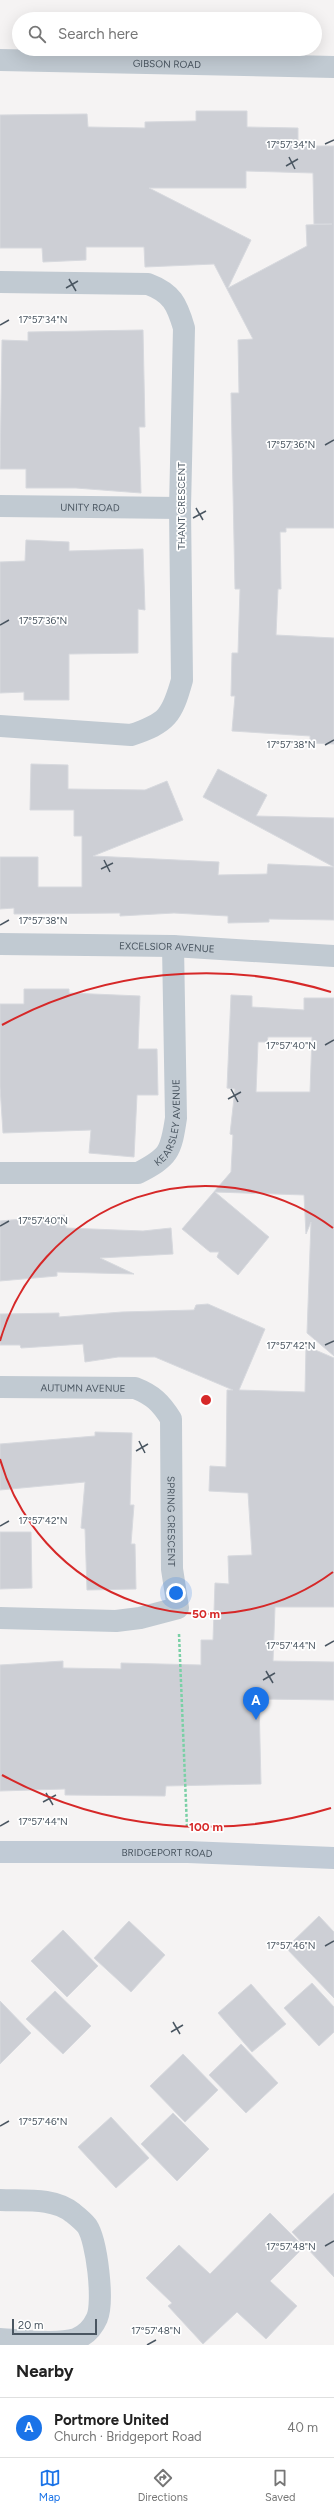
<!DOCTYPE html>
<meta charset="utf-8">
<style>
body{margin:0;font-family:Figtree,sans-serif;background:#f2f2f2;color:#222}
.scale{position:absolute;left:12px;bottom:10px;width:85px;box-sizing:border-box;padding-left:4px;border:2px solid #4a5661;border-top:0;font-size:11px;line-height:14px;white-space:nowrap;color:#4a5661;-webkit-text-stroke:3px #fff;paint-order:stroke}
.you{position:absolute;left:176px;top:1593px;width:14px;height:14px;margin:-10px;border:3px solid #fff;border-radius:50%;background:#1a73e8;box-shadow:0 0 0 6px #1a73e833}
.badge{display:grid;place-items:center;width:26px;height:26px;border-radius:50%;background:#1a73e8;color:#fff;font-size:13px;font-weight:700}
.pin{position:absolute;translate:-50% -33px;filter:drop-shadow(0 1px 2px #0008)}
.pin::after{content:'';position:absolute;top:21px;width:14px;height:12px;background:inherit;clip-path:polygon(0 0,100% 0,50% 100%)}
.list{margin:0;padding:0;list-style:none}
h2{display:flex;justify-content:space-between;align-items:center;height:52px;margin:0;padding:0 16px;font-size:17px}
h2 small{font-size:13px;font-weight:400;color:#767676}
.list li{display:grid;grid-template-columns:26px 1fr auto;gap:12px;align-items:center;box-sizing:border-box;height:60px;padding:0 16px;border-top:1px solid #e0e0e0}
.list b{display:block;font-size:15px;white-space:nowrap}
.list p{margin:0;font-size:13px;white-space:nowrap;color:#767676}
.list em{font-size:13px;font-style:normal;color:#767676}
.icon{flex:none;width:22px;height:22px;fill:none;stroke:currentColor;stroke-width:2;stroke-linecap:round;stroke-linejoin:round}
.map{position:relative;flex:none;width:334px;height:2345px;overflow:hidden}
.search{position:absolute;background:#fff;box-shadow:0 4px 16px #0002;left:12px;right:12px;top:12px;height:44px;display:flex;align-items:center;gap:10px;box-sizing:border-box;padding:0 14px;border-radius:22px;color:#767676;font-size:15px}
.sheet{height:112px;background:#fff}
nav{display:flex;justify-content:space-around;align-items:center;box-sizing:border-box;height:56px;border-top:1px solid #e0e0e0;background:#fff;font-size:11px;color:#767676}
nav a{display:grid;justify-items:center;gap:2px}
nav .on{color:#1a73e8}
.map>svg:first-child{display:block}
.building{fill:#cdcfd5;stroke:#d7d9de;fill-rule:evenodd}
.lines{fill:none;stroke-linecap:round;stroke-linejoin:round}
.path{stroke:#7ad0a6;stroke-width:2.5;stroke-dasharray:3 2;stroke-linecap:butt}
.street{stroke:#c1cad2;stroke-width:22}
.secondary{stroke:#c1cbd6;stroke-width:22}
.ticks{fill:none;stroke:#4a5661;stroke-width:1.5}
.ring{fill:none;stroke:#d62828;stroke-width:2}
.labels{text-anchor:middle;dominant-baseline:central;stroke-width:3.5;stroke-linejoin:round;paint-order:stroke}
.street-label{font-size:10px;fill:#4a5661;stroke:#fff}
.ticks-label{font-size:10px;text-anchor:middle;fill:#4a5661;stroke:#fff;stroke-width:3.5;stroke-linejoin:round;paint-order:stroke}
.centre{fill:#d62828;stroke:#fff;stroke-width:2}
.ring-label{font-size:12px;text-anchor:middle;font-weight:bold;fill:#d62828;stroke:#fff;stroke-width:3.5;stroke-linejoin:round;paint-order:stroke}
</style>
<div class="map">
<svg width="334" height="2345" viewBox="0 0 334 2345">
<rect width="100%" height="100%" fill="#f5f3f3"/>
<g class="building">
<path d="M 196,111 L 247,111 L 247,127 L 298,128 L 298,146 L 334,146 L 334,528 L 286,528 L 286,532 L 280,532 L 281,589 L 278,589 L 276,635 L 334,638 L 334,744 L 310,743 L 310,736 L 232,731 L 235,696 L 231,696 L 232,653 L 238,653 L 240,589 L 235,589 L 231,393 L 239,393 L 238,340 L 253,339 L 214,264 L 145,267 L 144,247 L 86,247 L 86,260 L 43,262 L 42,248 L 0,248 L 0,115 L 87,114 L 88,127 L 145,128 L 145,122 L 196,121 ZM 246,171 L 313,173 L 314,224 L 332,224 L 306,225 L 307,246 L 228,288 L 251,240 L 149,188 L 246,188 Z"/>
<polygon points="143,330 145,427 139,427 141,493 76,488 26,488 26,469 0,469 2,340 28,341 28,332"/>
<polygon points="26,540 69,542 69,551 143,549 145,610 138,609 138,653 69,654 69,700 24,700 24,692 0,693 0,562 25,561"/>
<polygon points="31,764 68,765 68,789 145,790 167,781 183,820 93,856 219,862 218,875 267,874 268,864 334,867 203,797 218,769 267,795 256,816 334,818 334,920 269,919 269,922 228,923 228,916 174,913 120,916 120,913 14,914 14,908 0,909 0,857 38,857 38,887 82,887 82,836 74,836 74,810 30,810"/>
<polygon points="24,989 69,989 69,993 140,996 138,1049 157,1049 158,1095 137,1095 134,1157 89,1153 91,1130 3,1133 0,1087 0,1004 24,1004"/>
<path d="M 231,995 L 252,996 L 252,1007 L 304,1010 L 304,998 L 334,998 L 334,1356 L 307,1333 L 311,1222 L 306,1234 L 304,1195 L 215,1192 L 269,1237 L 238,1275 L 217,1257 L 219,1252 L 210,1252 L 182,1229 L 231,1172 L 233,1135 L 230,1134 L 235,1089 L 227,1088 ZM 268,1037 L 312,1037 L 310,1092 L 256,1092 L 258,1042 L 267,1042 Z"/>
<polygon points="65,1215 66,1228 143,1231 171,1228 173,1254 100,1258 134,1274 57,1272 57,1276 0,1281 0,1221"/>
<polygon points="208,1304 265,1329 239,1390 305,1392 306,1346 334,1358 334,1607 275,1607 273,1661 334,1662 334,1700 259,1699 261,1784 166,1786 165,1796 65,1795 65,1789 0,1791 0,1665 63,1661 63,1668 121,1669 121,1663 201,1665 201,1640 213,1640 215,1583 229,1584 228,1556 252,1555 248,1493 209,1491 210,1466 226,1467 227,1390 233,1390 155,1357 118,1357 85,1362 83,1344 21,1348 20,1345 0,1345 0,1314 59,1313 59,1317 122,1312 194,1310 196,1305"/>
<polygon points="95,1432 132,1433 130,1505 134,1505 131,1544 135,1544 136,1589 87,1590 85,1529 81,1528 85,1482 0,1490 0,1444 95,1436"/>
<polygon points="0,1532 31,1532 32,1588 0,1589"/>
<polygon points="319,1916 334,1932 334,1998 286,1948"/>
<polygon points="129,1921 165,1955 131,1992 94,1958"/>
<polygon points="63,1930 98,1966 67,1997 31,1961"/>
<polygon points="312,1983 334,2007 334,2032 319,2046 284,2008"/>
<polygon points="251,1984 286,2024 252,2052 218,2013"/>
<polygon points="55,1991 91,2026 63,2054 26,2019"/>
<polygon points="0,2001 31,2033 0,2064"/>
<polygon points="241,2044 278,2083 246,2113 209,2075"/>
<polygon points="183,2054 218,2090 185,2122 150,2086"/>
<polygon points="173,2113 209,2149 177,2181 141,2144"/>
<polygon points="111,2117 149,2158 116,2188 78,2147"/>
<polygon points="334,2193 334,2277 292,2232"/>
<polygon points="270,2213 304,2247 270,2281 297,2306 266,2339 237,2312 203,2344 168,2306 172,2303 146,2278 179,2245 210,2274"/>
</g>
<g class="lines">
<polyline class="path" points="179,1634 187,1827"/>
<g class="street">
<path id="s1" d="M 0,60 L 334,67"/>
<path d="M 0,282 L 148,284 C 172,293 177,304 184,328 L 180,508 L 182,680 C 172,716 167,723 131,735 L 0,726"/>
<path id="s2" d="M 0,506 L 180,508"/>
<path id="s3" d="M 0,944 L 173,946 L 334,956"/>
<path id="s4" d="M 0,1173 L 138,1173 C 169,1157 171,1152 176,1118 L 173,946"/>
<path id="s5" d="M 0,1387 L 135,1388 C 153,1395 161,1403 171,1419 L 172,1569 L 178,1608 L 140,1618 L 116,1621 L 0,1618"/>
<path d="M 0,2200 C 24,2201 54,2197 73,2213 C 78,2217 83,2221 87,2226 C 97,2241 104,2302 97,2318 C 93,2327 86,2335 76,2339 C 56,2345 21,2340 0,2339"/>
</g>
<path class="secondary" id="s6" d="M 0,1852 L 188,1852 L 334,1858"/>
</g>
<path class="ticks" d="M 325,144 L 334,140M 289,157 L 295,169M 286,166 L 298,159M 69,279 L 76,291M 66,288 L 78,281M 0,325 L 9,320M 325,445 L 334,440M 196,508 L 203,520M 193,518 L 206,511M 0,625 L 9,620M 325,745 L 334,740M 104,860 L 110,872M 101,869 L 113,863M 0,925 L 9,920M 325,1045 L 334,1040M 231,1089 L 238,1102M 228,1099 L 241,1092M 0,1226 L 9,1221M 325,1345 L 334,1341M 139,1441 L 145,1453M 136,1451 L 148,1444M 0,1526 L 9,1521M 325,1646 L 334,1641M 266,1671 L 273,1683M 263,1680 L 275,1673M 46,1793 L 53,1805M 43,1802 L 56,1795M 0,1826 L 9,1821M 325,1946 L 334,1941M 173,2022 L 180,2034M 171,2032 L 183,2025M 0,2126 L 9,2121M 325,2246 L 334,2241M 147,2345 L 156,2340"/>
<g class="ring">
<path d="M333 1572A214 214 0 0 1 0 1459M0 1341A214 214 0 0 1 333 1228"/>
<path d="M331 1808A427 427 0 0 1 2 1775M2 1025A427 427 0 0 1 331 992"/>
</g>
<g class="labels">
<g class="street-label">
<text stroke="none"><textPath href="#s1" startOffset="167">GIBSON ROAD</textPath></text>
<text transform="translate(181 506) rotate(-90)">THANT CRESCENT</text>
<text stroke="none"><textPath href="#s2" startOffset="90">UNITY ROAD</textPath></text>
<text stroke="none"><textPath href="#s3" startOffset="167">EXCELSIOR AVENUE</textPath></text>
<text stroke="none"><textPath href="#s4" startOffset="203">KEARSLEY AVENUE</textPath></text>
<text stroke="none"><textPath href="#s5" startOffset="83">AUTUMN AVENUE</textPath></text>
<text stroke="none"><textPath href="#s5" startOffset="286">SPRING CRESCENT</textPath></text>
<text stroke="none"><textPath href="#s6" startOffset="167">BRIDGEPORT ROAD</textPath></text>
</g>
</g>
<g class="ticks-label">
<text x="291" y="148">17°57'34"N</text>
<text x="43" y="323">17°57'34"N</text>
<text x="291" y="448">17°57'36"N</text>
<text x="43" y="624">17°57'36"N</text>
<text x="291" y="748">17°57'38"N</text>
<text x="43" y="924">17°57'38"N</text>
<text x="291" y="1049">17°57'40"N</text>
<text x="43" y="1224">17°57'40"N</text>
<text x="291" y="1349">17°57'42"N</text>
<text x="43" y="1524">17°57'42"N</text>
<text x="291" y="1649">17°57'44"N</text>
<text x="43" y="1825">17°57'44"N</text>
<text x="291" y="1949">17°57'46"N</text>
<text x="43" y="2125">17°57'46"N</text>
<text x="291" y="2250">17°57'48"N</text>
<text x="156" y="2334">17°57'48"N</text>
</g>
<circle cx="206" cy="1400" r="6" class="centre"/>
<g class="ring-label">
<text x="206" y="1618">50 m</text>
<text x="206" y="1831">100 m</text>
</g>
</svg>
<div class="scale">20 m</div>
<div class="you"></div>
<div class="pin badge" style="left:256px;top:1720px">A</div>
<div class="search"><svg class="icon" aria-label="search" viewBox="0 0 24 24"><circle cx="10" cy="10" r="6"/><path d="M15 15l6 6"/></svg>Search here</div>
</div>
<section class="sheet">
<h2>Nearby<small></small></h2>
<ul class="list">
<li><span class="badge">A</span><div><b>Portmore United</b><p>Church · Bridgeport Road</p></div><em>40 m</em></li>
</ul>
</section>
<nav>
<a class="on"><svg class="icon" aria-label="map" viewBox="0 0 24 24"><path d="M3 6l6-2 6 2 6-2v14l-6 2-6-2-6 2zM9 4v14M15 6v14"/></svg>Map</a>
<a><svg class="icon" aria-label="directions" viewBox="0 0 24 24"><path d="M12 3l9 9-9 9-9-9zM9 14v-3h6M13 9l2 2-2 2"/></svg>Directions</a>
<a><svg class="icon" aria-label="saved" viewBox="0 0 24 24"><path d="M7 4h10v16l-5-4-5 4z"/></svg>Saved</a>
</nav>
